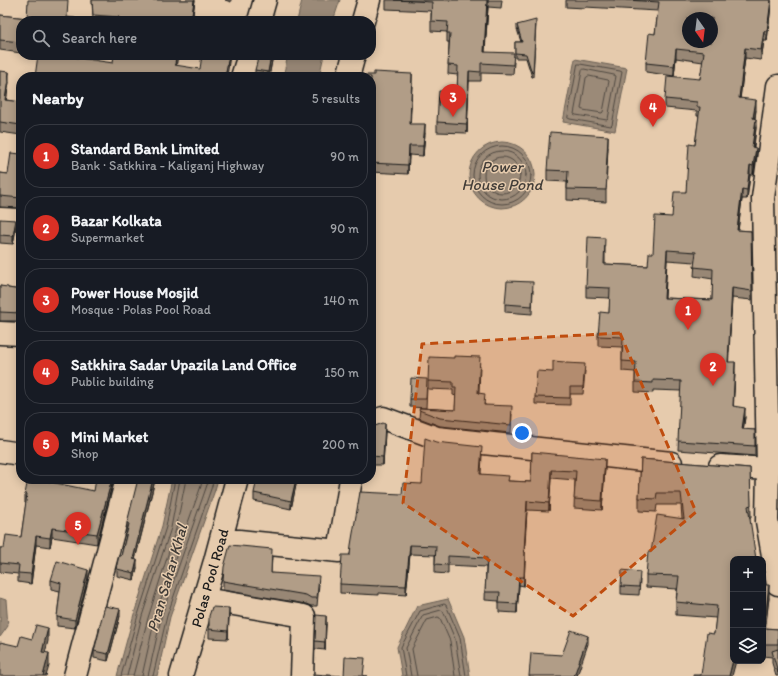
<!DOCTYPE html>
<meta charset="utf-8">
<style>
body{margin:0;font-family:Itim,sans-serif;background:#242831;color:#f1f3f6}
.controls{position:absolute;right:12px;bottom:12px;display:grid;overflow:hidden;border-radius:8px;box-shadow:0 2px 10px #0003}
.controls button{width:36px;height:36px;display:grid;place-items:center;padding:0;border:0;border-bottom:1px solid #363941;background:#171b24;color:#f1f3f6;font:20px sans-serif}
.compass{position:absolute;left:682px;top:12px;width:36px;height:36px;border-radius:50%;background:#171b24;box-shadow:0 2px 10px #0003;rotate:166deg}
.you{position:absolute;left:522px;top:433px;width:14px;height:14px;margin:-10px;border:3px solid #fff;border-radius:50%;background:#1a73e8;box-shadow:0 0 0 6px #1a73e833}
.badge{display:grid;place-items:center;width:26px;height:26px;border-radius:50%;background:#d93025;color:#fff;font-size:13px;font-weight:700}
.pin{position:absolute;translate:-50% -33px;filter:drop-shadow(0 1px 2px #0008)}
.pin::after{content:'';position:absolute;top:21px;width:14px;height:12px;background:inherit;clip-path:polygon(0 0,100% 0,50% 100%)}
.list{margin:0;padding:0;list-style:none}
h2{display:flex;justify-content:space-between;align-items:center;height:52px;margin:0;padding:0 16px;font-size:17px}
h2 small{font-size:13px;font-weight:400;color:#9ea1a6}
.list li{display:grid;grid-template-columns:26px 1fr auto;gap:12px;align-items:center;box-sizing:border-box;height:64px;margin:0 8px 8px;padding:0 8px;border:1px solid #363941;border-radius:16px}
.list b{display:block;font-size:15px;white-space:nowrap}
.list p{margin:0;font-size:13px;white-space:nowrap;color:#9ea1a6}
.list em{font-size:13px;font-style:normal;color:#9ea1a6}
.icon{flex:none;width:22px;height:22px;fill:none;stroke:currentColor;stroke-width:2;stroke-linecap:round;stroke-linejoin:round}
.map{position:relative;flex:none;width:778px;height:676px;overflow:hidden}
.search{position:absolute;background:#171b24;box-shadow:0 2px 10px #0003;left:16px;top:16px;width:360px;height:44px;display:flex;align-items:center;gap:10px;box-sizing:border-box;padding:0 14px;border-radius:16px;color:#9ea1a6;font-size:15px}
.panel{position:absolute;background:#171b24;box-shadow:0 2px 10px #0003;left:16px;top:72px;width:360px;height:412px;border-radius:16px}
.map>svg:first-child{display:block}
.water{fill:#9b8a78;stroke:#685e53}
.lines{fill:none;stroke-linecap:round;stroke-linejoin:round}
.shore{stroke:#4f4841;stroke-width:1}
.minor-casing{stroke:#1c1c1c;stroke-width:21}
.tertiary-casing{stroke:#1c1c1c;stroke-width:25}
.trunk-casing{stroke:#1c1c1c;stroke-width:25}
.minor{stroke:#e6cbad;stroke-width:18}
.tertiary{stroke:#e6cbad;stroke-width:22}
.trunk{stroke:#e6cbad;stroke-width:22}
.wall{fill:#988774;stroke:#1c1c1c;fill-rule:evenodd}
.shaded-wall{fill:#7c6e5e;stroke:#1c1c1c}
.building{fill:#b19d87;stroke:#1c1c1c;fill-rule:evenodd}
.marked{fill:#bf4d0f;fill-opacity:0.2;stroke:#bf4d0f;stroke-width:3;stroke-dasharray:8 5;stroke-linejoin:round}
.labels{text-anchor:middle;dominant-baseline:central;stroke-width:3;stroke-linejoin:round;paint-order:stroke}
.street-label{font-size:15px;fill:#1c1c1c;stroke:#e6cbad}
.water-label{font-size:16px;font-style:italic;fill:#423d38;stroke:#e6cbad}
</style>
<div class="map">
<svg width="778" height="676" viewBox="0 0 778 676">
<rect width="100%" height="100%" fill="#e6cbad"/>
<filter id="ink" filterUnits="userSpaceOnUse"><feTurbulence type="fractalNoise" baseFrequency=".025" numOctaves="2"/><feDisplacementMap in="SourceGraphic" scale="8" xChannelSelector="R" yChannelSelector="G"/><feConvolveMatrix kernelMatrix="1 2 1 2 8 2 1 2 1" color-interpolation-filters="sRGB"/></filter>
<g filter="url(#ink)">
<g class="water">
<polygon points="302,0 340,0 333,21 297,21"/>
<polygon points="288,55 324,55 319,77 283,77"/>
<polygon points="575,59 627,68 615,131 563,122"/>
<circle cx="502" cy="175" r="33"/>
<polygon points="172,479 218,479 215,490 170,617 157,676 117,676 134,614 162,526"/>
<polygon points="0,598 6,600 8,626 0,637"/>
<polygon points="448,599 464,637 470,676 402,676 397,647 417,606"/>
</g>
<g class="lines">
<g class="shore">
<polygon points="578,64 580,64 620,71 622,72 612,125 611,126 570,119 568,118"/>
<polygon points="584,69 614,75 616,76 608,119 607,120 576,115 574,114 582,71"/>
<polygon points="589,76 608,80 609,81 603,112 602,113 583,110 581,109 586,78"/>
<circle cx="502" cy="175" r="29"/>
<circle cx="502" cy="175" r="24"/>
<circle cx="502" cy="175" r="18"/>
<polyline points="121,676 138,615 166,527 175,479"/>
<polyline points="127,676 142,616 171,528 180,479"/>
<polyline points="133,676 148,618 176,529 186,479"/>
<polyline points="142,676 156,613 201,486 202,479"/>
<polyline points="148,676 162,614 206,488 209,479"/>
<polyline points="153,676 167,616 211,489 214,479"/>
<polyline points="406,676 401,647 420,611 444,604 446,605 460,638 466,676"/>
<polyline points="411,676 406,648 423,615 441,610 443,611 455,639 461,676"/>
<polyline points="417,676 412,649 427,620 438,617 440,618 450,641 455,676"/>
</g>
<defs>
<polyline id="minor" points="0,217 21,218"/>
<g id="tertiary">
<polyline points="259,21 265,0"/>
<polyline points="363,21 369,0"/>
<polyline points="242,77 249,55"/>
<polyline points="348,77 354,55"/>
<polyline points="0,333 21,334"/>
<polyline points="371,422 383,418 437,438 671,463"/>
<polyline points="0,451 21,454"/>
<polyline points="720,466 768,469"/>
<polyline points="221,541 239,541 339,551 351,479"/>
<polyline points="204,599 304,616 302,676"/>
<polyline points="75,676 127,479"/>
<polyline points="181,676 215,561 237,479"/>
</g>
<polyline id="trunk" points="778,86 763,198 768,469 767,521 778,584"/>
</defs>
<use href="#minor" class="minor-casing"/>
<use href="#tertiary" class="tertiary-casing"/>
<use href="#trunk" class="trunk-casing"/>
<use href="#minor" class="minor"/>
<use href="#tertiary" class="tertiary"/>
<use href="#trunk" class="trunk"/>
</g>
<g class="wall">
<polygon points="68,0 21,21 21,53 0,50 0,15 27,18"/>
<polygon points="92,0 195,0 193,15 229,21 93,21"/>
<polygon points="225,0 231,0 231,2"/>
<polygon points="386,0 502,0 501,8 488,7 485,52 514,62 513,74 481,73 481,81 469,81 467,133 437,132 437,122 457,92 458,75 448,74 449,42 447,42 447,32 431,31 431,11 386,9"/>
<path d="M 566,0 L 771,0 L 771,5 L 767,41 L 764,41 L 761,60 L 745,58 L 740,98 L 756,110 L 755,119 L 756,128 L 754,147 L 756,157 L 753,175 L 750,175 L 747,199 L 742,199 L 738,230 L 751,231 L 752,300 L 732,298 L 728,362 L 735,372 L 733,406 L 745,417 L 743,430 L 755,430 L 755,456 L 678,450 L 681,391 L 653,390 L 653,393 L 635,392 L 635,372 L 622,371 L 622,347 L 598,346 L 598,336 L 609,313 L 610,298 L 586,297 L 586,287 L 605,247 L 605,264 L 648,266 L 653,253 L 672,217 L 686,192 L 695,145 L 699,116 L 697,116 L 697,111 L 665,108 L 665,99 L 700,79 L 703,62 L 676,58 L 674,76 L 646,72 L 646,63 L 655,34 L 658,11 L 585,7 L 585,8 L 566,7 ZM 667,260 L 695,262 L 694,276 L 713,279 L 712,300 L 665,298 Z"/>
<polygon points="536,24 533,77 532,77 526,58 515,58 515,42 521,42 517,29 517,25"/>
<polygon points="273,55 269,77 255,77 255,70"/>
<polygon points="0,71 9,82 6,100 21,102 21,135 0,132"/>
<polygon points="371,77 412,83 410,124 425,133 423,156 409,155 408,174 371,172"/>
<polygon points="608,147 606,177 606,202 567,200 567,182 547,181 547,170"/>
<polygon points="21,154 21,208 0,207 0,173 8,174"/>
<polygon points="0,219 16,228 13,244 0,243"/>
<polygon points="0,286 8,288 21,290 21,321 0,321"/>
<polygon points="533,290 532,314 505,312 505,304"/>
<polygon points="565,363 585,371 583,394 570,394 570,405 535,404 535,397 553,372"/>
<polygon points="480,366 479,393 485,405 512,414 511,433 440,426 419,418 420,408 455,410 456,396 453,395 453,390 428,389 428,381"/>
<polygon points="427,387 426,408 410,407 410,399"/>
<polygon points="371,426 385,432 383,465 371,465"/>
<polygon points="436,442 482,455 481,474 509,481 531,482 532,452 605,468 602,510 574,508 575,480 551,478 549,511 527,510 524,552 525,560 524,586 519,585 517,613 499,612 499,601 485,600 486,567 448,565 448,574 435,573 435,555 410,554 406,595 379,593 379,595 340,593 340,584 350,555 402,494 422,484"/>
<polygon points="641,459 750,468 751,518 750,518 733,661 701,675 714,634 716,618 676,615 676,602 677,589 646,587 646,575 651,552 682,519 681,505 657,505 656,512 639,511 639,498"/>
<polygon points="113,479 113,481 97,544 52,537 50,547 36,545 31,584 18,582 18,574 0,572 0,548 4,548 21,537 26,503 25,503 25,494 94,491"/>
<polygon points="154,479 154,484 135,560 137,568 134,580 117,576 117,564 121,556 127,531 127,523"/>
<polygon points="296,479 296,485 291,509 254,501 254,493"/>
<polygon points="272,557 271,573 319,584 317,606 311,606 306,604 223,590 223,581"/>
<polygon points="88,578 75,628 57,626 57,617 60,591 51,589 51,580"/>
<polygon points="640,580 639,595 621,594 621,586"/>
<polygon points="763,585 769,598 765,628 778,629 778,676 776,676 772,663 772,657 763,656"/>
<polygon points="120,616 108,661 94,658 94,651 99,633 99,628"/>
<polygon points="229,616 228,639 209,638 209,629"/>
<polygon points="326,624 325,650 315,649 315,641"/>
</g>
<g class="shaded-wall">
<polygon points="194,0 195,0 192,21 192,15"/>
<polygon points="488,0 488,7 484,61 484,52"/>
<polygon points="771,0 771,5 767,41 767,31"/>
<polygon points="764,31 764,41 761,60 761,50"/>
<polygon points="745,48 745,58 739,108 739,98"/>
<polygon points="676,49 676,58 674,76 674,66"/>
<polygon points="176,55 178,55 175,75 175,65"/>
<polygon points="229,55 230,55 227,77 225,77"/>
<polygon points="271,55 273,55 269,77 268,77 268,72"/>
<polygon points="469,71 469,81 467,133 467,124"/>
<polygon points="9,72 9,82 5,110 5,100"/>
<polygon points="412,74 412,83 410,133 410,124"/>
<polygon points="756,100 756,110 753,128 753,118"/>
<polygon points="756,119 756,128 752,157 752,147"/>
<polygon points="425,124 425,133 423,156 423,146"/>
<polygon points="608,136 608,147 606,188 606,176"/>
<polygon points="409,146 409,155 408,174 408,165"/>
<polygon points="756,148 756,157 753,175 753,166"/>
<polygon points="750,165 750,175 747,199 747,190"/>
<polygon points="742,189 742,199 737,239 737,230"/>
<polygon points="16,220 16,228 13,244 13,236"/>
<polygon points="667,250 667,260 664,308 664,298"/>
<polygon points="732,288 732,298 728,371 728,362"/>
<polygon points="735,362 735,372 733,415 733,406"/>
<polygon points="745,408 745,417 742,439 742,429"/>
<polygon points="385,424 385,432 383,465 383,457"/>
<polygon points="605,459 605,468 602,510 602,501"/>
<polygon points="551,470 551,478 549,511 549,503"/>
<polygon points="112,479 113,479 113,481 97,544 97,534"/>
<polygon points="153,479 154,479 154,484 133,567 133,559"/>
<polygon points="296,479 296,485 291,509 291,501"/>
<polygon points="527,501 527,510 524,560 524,552"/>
<polygon points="52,528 52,537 50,547 50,538"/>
<polygon points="36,536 36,545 31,584 31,574"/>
<polygon points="410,545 410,554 406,595 406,586"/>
<polygon points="525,552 525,560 524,586 524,577"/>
<polygon points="137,560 137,568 134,580 134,573"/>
<polygon points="88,570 88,578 75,628 75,620"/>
<polygon points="519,577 519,585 517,613 517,604"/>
<polygon points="769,585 769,598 764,640 764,628"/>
<polygon points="229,608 229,616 228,639 228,631"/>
<polygon points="120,609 120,616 108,661 108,654"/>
<polygon points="326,616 326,624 325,650 325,642"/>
<polygon points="48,628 48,641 42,665 42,652"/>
<polygon points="588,636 588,644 577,676 574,676"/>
<polygon points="49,653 49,666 46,676 43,676"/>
<polygon points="733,661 736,661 732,676 729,676"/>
</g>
<g class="building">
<polygon points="28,0 68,0 67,17 75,18 74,21 21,21 21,42 0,40 0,15 27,18"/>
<polygon points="92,0 194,0 192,15 229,21 119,21 119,17 93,15"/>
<polygon points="394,0 487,0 484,52 514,53 513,65 481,63 481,72 469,71 467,124 437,122 439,91 457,92 458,66 448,65 450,33 447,33 448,22 431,21 432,2"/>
<path d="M 626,0 L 771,0 L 767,31 L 764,31 L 761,50 L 745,48 L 739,98 L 756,100 L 753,118 L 756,119 L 752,147 L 756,148 L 753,166 L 750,165 L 747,190 L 742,189 L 737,230 L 751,231 L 752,291 L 732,288 L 728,362 L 735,362 L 733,406 L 745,408 L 742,429 L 755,430 L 755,446 L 678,441 L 681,381 L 653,380 L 653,383 L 635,382 L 636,362 L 622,361 L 623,337 L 598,336 L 600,312 L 609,313 L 610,288 L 586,287 L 588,237 L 605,238 L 604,264 L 648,266 L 649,253 L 653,253 L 655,216 L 672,217 L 674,192 L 686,192 L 689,144 L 695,145 L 700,107 L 697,107 L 697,102 L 665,99 L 667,76 L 700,79 L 704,52 L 676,49 L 674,66 L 646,63 L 649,33 L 655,34 L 659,2 ZM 688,18 L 712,18 L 712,42 L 688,42 ZM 667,250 L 696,252 L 694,267 L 713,269 L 712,300 L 664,298 Z"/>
<polygon points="536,20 533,72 532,73 526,54 515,53 515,42 522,42 517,25"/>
<polygon points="38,55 72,55 72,57 113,63 114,55 176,55 175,65 200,69 202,55 229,55 225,77 35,77"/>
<polygon points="259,55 271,55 268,72 255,70"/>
<polygon points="0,71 9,72 5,100 21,102 21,125 0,122"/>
<polygon points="374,72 412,74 410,124 425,124 423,146 409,146 408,165 371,163 371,77 357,77 358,75 374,75"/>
<polygon points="550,132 608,136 606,176 607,177 606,190 567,189 568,171 547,170"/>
<polygon points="11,153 21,154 21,198 0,196 0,173 8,174"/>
<polygon points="0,219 16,220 13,236 0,235"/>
<polygon points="507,281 533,282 532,306 505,304"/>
<polygon points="0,286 8,287 8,288 21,290 21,313 0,312"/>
<polygon points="454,356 480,357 478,393 485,394 484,405 512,406 511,425 440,418 419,410 420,408 455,410 456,387 453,387 453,382 428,381 429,357 454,358"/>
<polygon points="553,361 565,362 565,363 585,364 583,387 570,387 570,398 535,397 537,371 553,372"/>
<polygon points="411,378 427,379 426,399 410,399"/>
<polygon points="383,423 385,424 383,457 371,456 371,426 375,426"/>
<polygon points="425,438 436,442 482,447 480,474 509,476 508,481 531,482 532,452 605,459 602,501 574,499 576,471 551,470 549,503 527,501 524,552 525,552 524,577 519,577 517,604 499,603 500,592 485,592 487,558 448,556 448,565 435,564 436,546 410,545 406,586 379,585 379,586 340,584 342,555 350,555 351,545 360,492 402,494 403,483 422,484"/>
<polygon points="641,459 750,468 751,505 748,506 756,559 733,559 733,660 729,676 693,676 693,675 701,675 707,633 714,634 717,606 676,602 679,576 646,575 648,552 651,552 657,515 684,519 681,493 657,493 656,499 639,498"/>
<polygon points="28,479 36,479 94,491 96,479 112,479 97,534 52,528 50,538 36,536 31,574 18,573 19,565 0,563 0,548 4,548 6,535 21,537 27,494 25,494"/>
<polygon points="138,479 153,479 133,559 137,560 134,573 117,569 117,564 119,556 121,556 129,524 127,523"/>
<polygon points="257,479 296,479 291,501 254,493"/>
<polygon points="230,545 272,549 271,573 319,576 317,598 311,598 306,595 223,581 224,567"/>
<polygon points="57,561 88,570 75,620 57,617 61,583 51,580"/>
<polygon points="622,570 640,572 639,587 621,586"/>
<polygon points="763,585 769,585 764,628 778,629 778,644 763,644"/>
<polygon points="105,606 120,609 108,654 94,651 100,628 99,628"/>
<polygon points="212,607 229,608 228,631 209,629 209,616"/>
<polygon points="316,615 326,616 325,642 315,641"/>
<polygon points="36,625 48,628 42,652 49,653 43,676 0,676 0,642 18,646 21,636 32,639"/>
<polygon points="571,630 588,636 574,676 529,676 531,653 562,655"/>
<polygon points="778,649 778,673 772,651"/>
<polygon points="345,657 365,658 363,676 367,676 313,676 313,674 344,676"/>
</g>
</g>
<path class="marked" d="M 620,333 L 696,512 L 573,616 L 403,503 L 422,344 Z"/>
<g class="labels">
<g class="street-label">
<text transform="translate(210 578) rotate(-74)">Polas Pool Road</text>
</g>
<g class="water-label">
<text x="502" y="166">Power<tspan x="502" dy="18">House Pond</tspan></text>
<text transform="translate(167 578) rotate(-74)">Pran Sahar Khal</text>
</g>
</g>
</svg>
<div class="controls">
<button>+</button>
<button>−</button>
<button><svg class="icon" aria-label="layers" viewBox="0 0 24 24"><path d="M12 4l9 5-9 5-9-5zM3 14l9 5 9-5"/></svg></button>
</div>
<svg class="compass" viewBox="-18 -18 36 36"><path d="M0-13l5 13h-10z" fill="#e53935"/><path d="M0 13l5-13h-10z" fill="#9ea1a6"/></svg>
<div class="you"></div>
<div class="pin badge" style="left:688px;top:330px">1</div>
<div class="pin badge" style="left:713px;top:386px">2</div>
<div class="pin badge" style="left:453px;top:117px">3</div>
<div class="pin badge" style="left:653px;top:127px">4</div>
<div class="pin badge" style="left:78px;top:545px">5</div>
<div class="search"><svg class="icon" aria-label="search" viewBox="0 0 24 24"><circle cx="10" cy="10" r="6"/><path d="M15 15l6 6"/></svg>Search here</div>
<section class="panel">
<h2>Nearby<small>5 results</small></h2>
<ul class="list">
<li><span class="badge">1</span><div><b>Standard Bank Limited</b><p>Bank · Satkhira - Kaliganj Highway</p></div><em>90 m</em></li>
<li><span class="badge">2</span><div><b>Bazar Kolkata</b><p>Supermarket</p></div><em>90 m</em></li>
<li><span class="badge">3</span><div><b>Power House Mosjid</b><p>Mosque · Polas Pool Road</p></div><em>140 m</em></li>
<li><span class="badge">4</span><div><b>Satkhira Sadar Upazila Land Office</b><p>Public building</p></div><em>150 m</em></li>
<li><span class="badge">5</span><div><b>Mini Market</b><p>Shop</p></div><em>200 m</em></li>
</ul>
</section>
</div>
